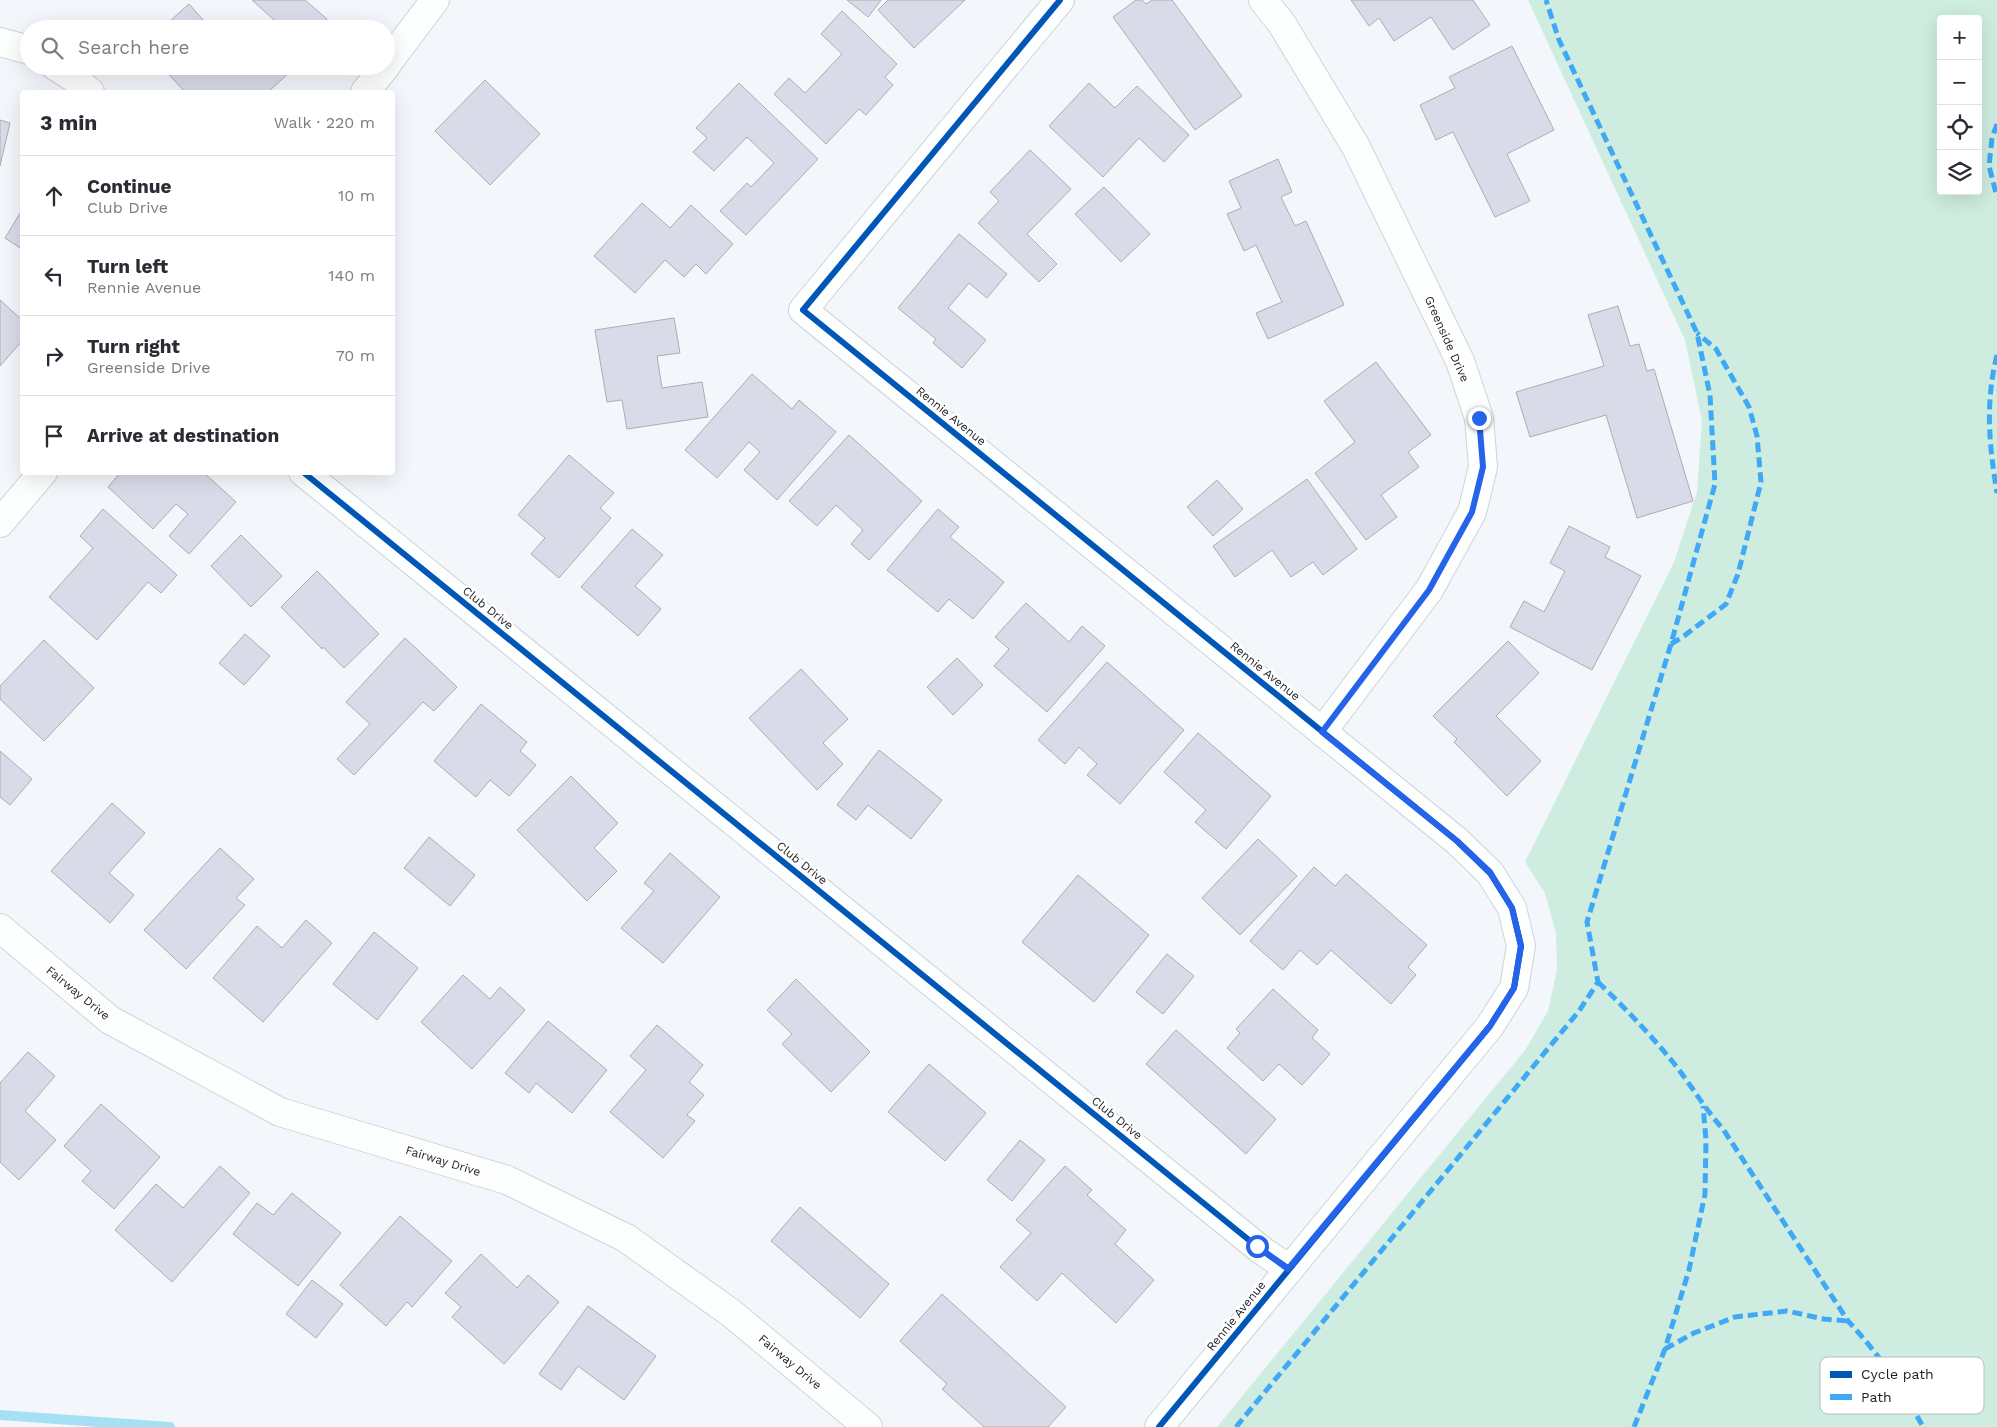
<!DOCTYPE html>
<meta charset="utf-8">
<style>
body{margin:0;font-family:"Work Sans",sans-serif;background:#f2f2f3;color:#2b2b33}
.controls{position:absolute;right:15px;top:15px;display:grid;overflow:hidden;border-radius:5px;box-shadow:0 5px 20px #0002}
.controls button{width:45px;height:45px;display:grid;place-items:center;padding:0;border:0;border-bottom:1px solid #e1e1e2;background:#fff;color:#2b2b33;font:25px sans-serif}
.stop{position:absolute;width:15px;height:15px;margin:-11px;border:4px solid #2563eb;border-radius:50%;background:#fff}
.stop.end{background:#2563eb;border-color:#fff;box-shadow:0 1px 5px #0008}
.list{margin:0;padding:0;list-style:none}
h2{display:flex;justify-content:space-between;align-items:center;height:65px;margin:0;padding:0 20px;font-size:21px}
h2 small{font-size:16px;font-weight:400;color:#7c7c81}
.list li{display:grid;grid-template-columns:32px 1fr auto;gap:15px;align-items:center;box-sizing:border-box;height:80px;padding:0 20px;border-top:1px solid #e1e1e2}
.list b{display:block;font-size:19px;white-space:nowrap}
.list p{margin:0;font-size:16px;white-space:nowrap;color:#7c7c81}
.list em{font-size:16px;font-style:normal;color:#7c7c81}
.icon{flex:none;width:28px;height:28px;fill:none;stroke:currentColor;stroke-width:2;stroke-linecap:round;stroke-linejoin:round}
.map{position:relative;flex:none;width:1997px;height:1427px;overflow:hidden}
.search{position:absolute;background:#fff;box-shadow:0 5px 20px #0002;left:20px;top:20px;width:375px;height:55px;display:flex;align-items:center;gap:12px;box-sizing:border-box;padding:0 18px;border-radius:28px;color:#7c7c81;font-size:19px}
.panel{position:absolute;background:#fff;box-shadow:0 5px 20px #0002;left:20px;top:90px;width:375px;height:385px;border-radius:5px}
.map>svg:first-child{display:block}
.green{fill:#ceecdf;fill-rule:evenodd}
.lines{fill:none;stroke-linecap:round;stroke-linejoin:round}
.stream{stroke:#a5e1f5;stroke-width:10}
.building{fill:#d9dbe9;stroke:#acadb0}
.street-casing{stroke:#d1d3d6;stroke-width:30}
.street{stroke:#fdfefe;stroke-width:28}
.quiet{stroke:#3fa9f5;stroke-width:5;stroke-dasharray:10 5;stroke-linecap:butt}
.cycleway-casing{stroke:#fff;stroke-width:9}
.cycleway{stroke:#0057b8;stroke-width:6}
.route{stroke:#2563eb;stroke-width:6}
.labels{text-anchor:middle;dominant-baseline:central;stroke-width:5;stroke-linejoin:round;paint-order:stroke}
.street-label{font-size:12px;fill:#1d1f22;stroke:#fff}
.key{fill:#fff;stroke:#bbbcbd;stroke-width:1}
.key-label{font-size:14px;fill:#1d1f22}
</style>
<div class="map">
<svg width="1997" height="1427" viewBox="0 0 1997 1427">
<rect width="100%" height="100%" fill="#f3f6fa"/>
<path class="green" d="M 1528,0 L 1997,0 L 1997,1427 L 1217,1427 L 1526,1049 L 1548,1011 L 1557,970 L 1556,933 L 1545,893 L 1525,862 L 1674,562 L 1697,492 L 1702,421 L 1685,340 ZM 1941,19 L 1978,19 L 1978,191 L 1941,191 Z"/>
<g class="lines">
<polyline class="stream" points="0,1415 170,1427"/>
</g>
<g class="building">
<polygon points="252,0 305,0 327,19 318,29 284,29"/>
<polygon points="847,0 881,0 868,17"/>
<polygon points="888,0 965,0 914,48 878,10"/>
<polygon points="1136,0 1142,0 1146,4 1152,0 1172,0 1242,96 1195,130 1113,17"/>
<polygon points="1351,0 1473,0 1490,25 1453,50 1431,17 1394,41 1379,18 1369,26"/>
<polygon points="189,4 211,29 161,29"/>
<polygon points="842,11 897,64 885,77 893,85 866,115 859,109 826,144 774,94 789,78 805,93 842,54 821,34"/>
<polygon points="1512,46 1554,130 1507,154 1530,201 1495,217 1453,132 1436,140 1420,105 1455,88 1449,77"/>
<polygon points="161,66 285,66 290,72 268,92 185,92"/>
<polygon points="485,80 540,134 490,185 435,131"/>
<polygon points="739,83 818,159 746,235 720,211 747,183 751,187 774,163 747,137 714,171 693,152 707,138 696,128"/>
<polygon points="1089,83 1115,108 1137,86 1189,135 1164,162 1139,138 1103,177 1049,126"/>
<polygon points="0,120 10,123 0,166"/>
<polygon points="1030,150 1071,189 1027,234 1057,264 1039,282 978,223 999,201 990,192"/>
<polygon points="1278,159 1292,192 1281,197 1295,226 1306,221 1344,305 1268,339 1256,313 1282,302 1256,245 1244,251 1227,214 1241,208 1229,181"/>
<polygon points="1104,187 1150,234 1121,262 1075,214"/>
<polygon points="642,203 670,228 691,205 733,244 706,274 696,264 684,277 665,260 635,293 594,256"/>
<polygon points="22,210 22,249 5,238"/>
<polygon points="959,234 1007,274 987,298 969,283 948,308 986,340 962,368 933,343 936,339 898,308"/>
<polygon points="0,300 22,320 22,341 0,366"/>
<polygon points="1618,306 1630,346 1639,344 1647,371 1654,369 1693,501 1637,518 1606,415 1530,437 1516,392 1604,366 1588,315"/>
<polygon points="674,318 680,353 657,356 662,388 702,382 708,417 627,429 622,400 607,402 595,330"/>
<polygon points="1376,362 1431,435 1408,452 1419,467 1381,495 1397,517 1366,540 1315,473 1355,442 1324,401"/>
<polygon points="752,374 792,409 799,400 836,432 777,500 744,470 760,452 749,442 717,478 685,450"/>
<polygon points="849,435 922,501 869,560 851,544 863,530 836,505 817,526 789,501"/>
<polygon points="569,455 614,493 600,508 611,518 559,578 531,554 545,538 518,515"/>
<polygon points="121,472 203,472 236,502 189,554 169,536 188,514 176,504 153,529 108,487"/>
<polygon points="1307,479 1357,549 1323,575 1313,562 1291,577 1272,550 1235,577 1213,546"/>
<polygon points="1217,480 1243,509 1213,536 1187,507"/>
<polygon points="103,509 177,575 161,593 148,582 97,640 49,597 93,548 80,536"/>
<polygon points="938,509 959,527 950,537 1004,582 973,619 949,599 938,612 887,570"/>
<polygon points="1569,526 1610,547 1605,557 1641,576 1592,670 1510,627 1524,601 1544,612 1565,571 1550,563"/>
<polygon points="632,529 663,555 635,586 661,609 638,636 581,587"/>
<polygon points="241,535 282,576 251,607 211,566"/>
<polygon points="317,571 379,634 344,668 323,647 322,649 281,607"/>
<polygon points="1026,603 1069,642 1082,626 1105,646 1047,712 994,666 1009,649 995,637"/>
<polygon points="245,634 270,656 244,685 219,663"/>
<polygon points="405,638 457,687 434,711 423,702 354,775 337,759 370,724 346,702"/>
<polygon points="44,640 94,688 44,741 0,699 0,686"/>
<polygon points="1508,641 1539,673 1496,716 1541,761 1507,796 1454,742 1457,739 1433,716"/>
<polygon points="957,658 983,685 953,715 927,687"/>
<polygon points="1107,662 1184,730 1120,804 1087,775 1097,764 1079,747 1065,764 1038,740"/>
<polygon points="801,669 848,719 823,743 843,764 817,790 749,718"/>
<polygon points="481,704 527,742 520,751 536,765 509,796 490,780 476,797 434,761"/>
<polygon points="1198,733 1271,796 1226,849 1195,822 1206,810 1164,772"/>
<polygon points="879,750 942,800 911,839 868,805 856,820 837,805"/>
<polygon points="0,751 32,779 10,805 0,797"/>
<polygon points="571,776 618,823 594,848 617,871 587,901 517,830"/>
<polygon points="112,803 145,833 109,873 134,895 110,923 51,871"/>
<polygon points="429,837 475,875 450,906 404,868"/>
<polygon points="1258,839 1297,876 1240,935 1202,898"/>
<polygon points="220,848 254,879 236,898 245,905 186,969 144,930"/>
<polygon points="670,853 720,897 663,963 621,928 654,891 644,883"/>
<polygon points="1314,867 1335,886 1346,874 1427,945 1408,967 1416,975 1391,1004 1331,950 1317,965 1300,950 1283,970 1250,941"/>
<polygon points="1078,875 1149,935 1094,1002 1022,942"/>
<polygon points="306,920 332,943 263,1022 213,978 257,926 282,948"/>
<polygon points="374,932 418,968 377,1020 333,984"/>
<polygon points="1167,954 1194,976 1163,1014 1136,992"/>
<polygon points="463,975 490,999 500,987 525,1010 472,1069 421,1022"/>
<polygon points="796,979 870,1052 831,1092 782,1044 792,1034 767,1010"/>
<polygon points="1273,989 1318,1030 1312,1038 1330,1054 1302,1085 1279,1064 1263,1081 1227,1048 1240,1033 1236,1029"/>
<polygon points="548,1021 607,1070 572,1113 536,1083 529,1093 505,1073"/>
<polygon points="657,1025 703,1065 689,1082 704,1095 687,1115 695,1121 663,1158 610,1112 646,1070 630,1056"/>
<polygon points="1176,1030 1276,1119 1246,1154 1146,1064"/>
<polygon points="28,1052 55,1076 25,1111 56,1140 19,1180 0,1162 0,1083"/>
<polygon points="929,1064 986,1113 945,1161 888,1112"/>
<polygon points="101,1104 160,1157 114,1209 82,1181 91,1171 64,1146"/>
<polygon points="1020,1140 1045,1160 1012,1201 987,1180"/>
<polygon points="220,1166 250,1193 172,1282 115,1230 156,1184 183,1208"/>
<polygon points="1065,1166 1092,1190 1087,1195 1126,1230 1115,1244 1154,1280 1116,1323 1062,1273 1037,1301 1000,1267 1031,1233 1016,1220"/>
<polygon points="292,1193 341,1233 298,1286 233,1234 257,1203 273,1215"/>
<polygon points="800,1207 889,1284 860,1318 771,1241"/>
<polygon points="400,1216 452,1261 412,1307 407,1302 386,1326 340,1285"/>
<polygon points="481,1254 517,1288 528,1275 559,1302 504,1364 452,1317 461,1307 445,1293"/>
<polygon points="312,1280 343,1304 316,1338 286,1314"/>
<polygon points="942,1294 1066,1407 1048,1427 984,1427 942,1389 947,1384 900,1341"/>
<polygon points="588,1306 656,1356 624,1400 578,1366 561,1390 539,1374"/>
</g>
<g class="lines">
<defs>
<g id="street">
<polyline points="1060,0 803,310 1457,841 1490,873 1512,908 1521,946 1514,988 1490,1026 1159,1427"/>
<polyline points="1263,0 1282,24 1356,147 1460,361 1479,418 1483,467 1472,512 1429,590 1322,732"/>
<polyline points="0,42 29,50"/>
<polyline points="386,65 435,0"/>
<polyline points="55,66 74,78 90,92"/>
<polyline points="365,92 386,66"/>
<polyline points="303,472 1260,1249 1289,1269"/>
<polyline points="0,523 43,472"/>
<polyline points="0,928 110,1020 280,1112 507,1180 626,1238 731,1313 868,1427"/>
</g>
</defs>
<use href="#street" class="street-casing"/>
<use href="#street" class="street"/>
<g class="quiet">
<polyline points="1997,124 1992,138 1989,166 1997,197"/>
<path d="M 1997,355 C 1985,403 1989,444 1997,493"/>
<polyline points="1671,644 1684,636 1726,604 1738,574 1761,482 1757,436 1749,407 1716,349 1697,333"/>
<path d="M 1598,982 C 1624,1007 1649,1033 1672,1061 C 1690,1083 1704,1108 1723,1129 L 1848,1321 C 1877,1352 1903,1389 1923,1427"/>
<polyline points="1665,1349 1694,1333 1735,1317 1787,1311 1824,1319 1848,1321"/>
<polyline points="1236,1427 1579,1011 1598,982 1587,922 1671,644 1715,484 1710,395 1697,333 1559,40 1546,0"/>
<polyline points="1634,1427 1665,1349 1689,1270 1705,1194 1706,1140 1703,1106"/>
</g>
<defs>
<g id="cycleway">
<polyline points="1060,0 803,310 1457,841 1490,873 1512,908 1521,946 1514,988 1490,1026 1159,1427"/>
<polyline points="303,472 1260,1249 1289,1269"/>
</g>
</defs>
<use href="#cycleway" class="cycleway-casing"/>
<use href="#cycleway" class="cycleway"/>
</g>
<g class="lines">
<polyline class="route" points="1257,1246 1288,1269 1490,1026 1514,988 1521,946 1512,908 1490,872 1457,841 1322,732 1429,590 1472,512 1483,467 1479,418"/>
</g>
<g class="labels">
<g class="street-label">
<text transform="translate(1447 339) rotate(66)">Greenside Drive</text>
<text transform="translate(951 416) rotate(39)">Rennie Avenue</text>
<text transform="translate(488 608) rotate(39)">Club Drive</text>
<text transform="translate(1265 671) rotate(39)">Rennie Avenue</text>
<text transform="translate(802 863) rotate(39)">Club Drive</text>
<text transform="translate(78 993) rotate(39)">Fairway Drive</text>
<text transform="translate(1117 1118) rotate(39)">Club Drive</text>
<text transform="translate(443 1161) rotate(17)">Fairway Drive</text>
<text transform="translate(1236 1316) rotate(-51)">Rennie Avenue</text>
<text transform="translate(790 1362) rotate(40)">Fairway Drive</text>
</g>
</g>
<rect x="1820" y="1357" width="164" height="57" rx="8" class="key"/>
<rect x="1830" y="1371" width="22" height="7" fill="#0057b8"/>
<rect x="1830" y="1394" width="22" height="6" fill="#3fa9f5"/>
<g class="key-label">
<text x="1861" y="1379">Cycle path</text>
<text x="1861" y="1402">Path</text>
</g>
</svg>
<div class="controls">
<button>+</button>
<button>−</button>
<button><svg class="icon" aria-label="locate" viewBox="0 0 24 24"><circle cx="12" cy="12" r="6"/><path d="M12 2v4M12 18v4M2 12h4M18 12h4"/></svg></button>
<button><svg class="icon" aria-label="layers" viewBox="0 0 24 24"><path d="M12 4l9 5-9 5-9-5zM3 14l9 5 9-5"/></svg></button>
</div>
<div class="stop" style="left:1257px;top:1246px"></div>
<div class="stop end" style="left:1479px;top:418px"></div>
<div class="search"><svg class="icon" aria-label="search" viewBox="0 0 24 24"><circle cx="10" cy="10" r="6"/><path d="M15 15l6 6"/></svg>Search here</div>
<section class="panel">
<h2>3 min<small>Walk · 220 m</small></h2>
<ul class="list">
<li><svg class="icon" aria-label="ahead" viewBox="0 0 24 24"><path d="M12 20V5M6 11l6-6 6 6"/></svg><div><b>Continue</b><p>Club Drive</p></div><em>10 m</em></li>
<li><svg class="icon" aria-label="left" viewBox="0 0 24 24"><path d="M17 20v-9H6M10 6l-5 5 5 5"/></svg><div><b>Turn left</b><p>Rennie Avenue</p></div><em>140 m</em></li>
<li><svg class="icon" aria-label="right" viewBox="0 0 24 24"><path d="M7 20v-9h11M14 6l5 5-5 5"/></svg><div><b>Turn right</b><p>Greenside Drive</p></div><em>70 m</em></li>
<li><svg class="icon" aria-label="arrive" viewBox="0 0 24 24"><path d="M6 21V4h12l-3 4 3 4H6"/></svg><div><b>Arrive at destination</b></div></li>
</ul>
</section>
</div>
